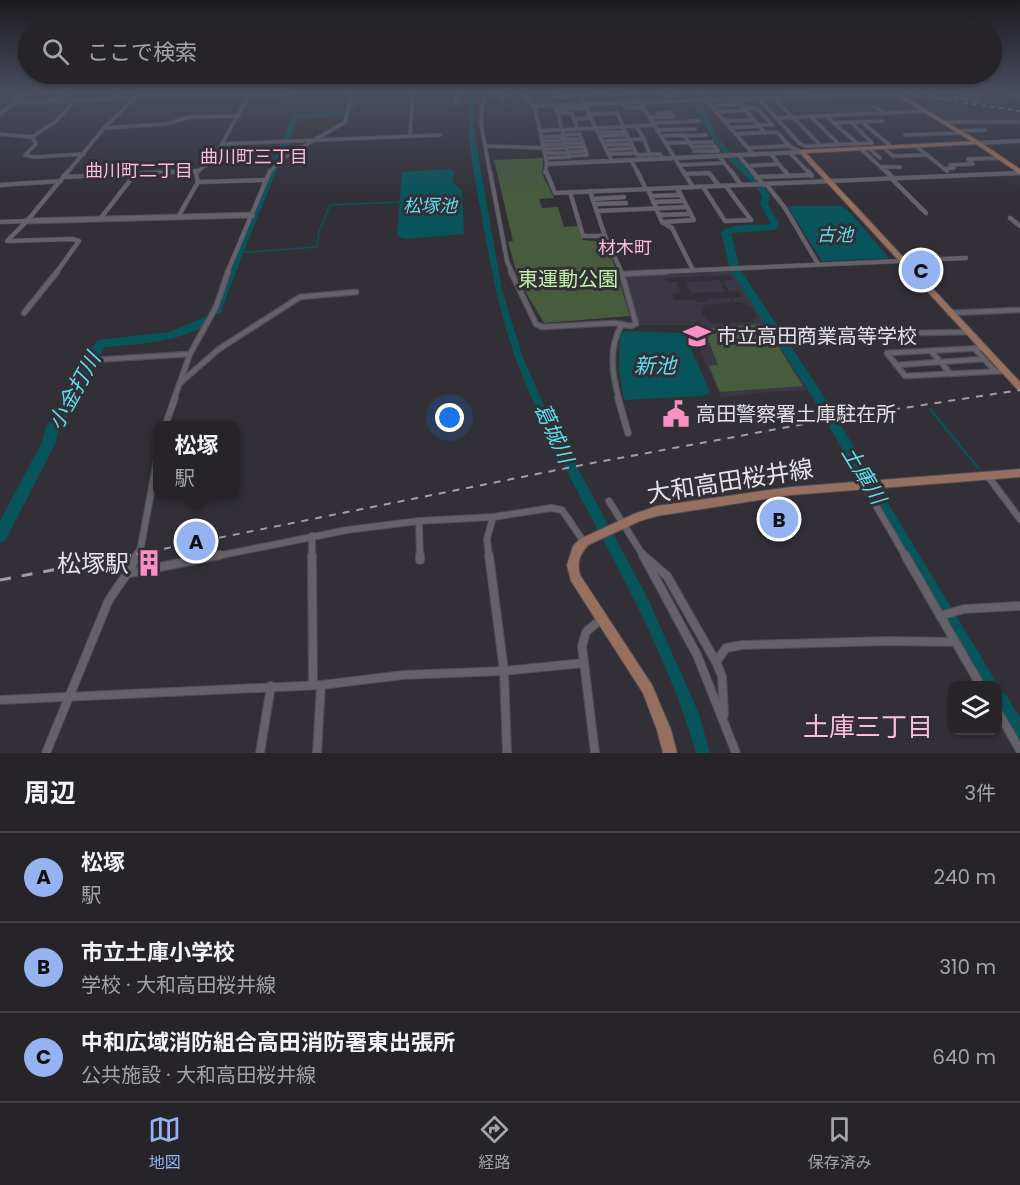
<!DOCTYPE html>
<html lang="ja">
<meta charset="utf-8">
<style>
body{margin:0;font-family:Poppins,"Noto Sans JP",sans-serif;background:#322f35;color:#f1f3f6}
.controls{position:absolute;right:18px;bottom:18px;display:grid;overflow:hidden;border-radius:12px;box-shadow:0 2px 4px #0004}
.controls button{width:54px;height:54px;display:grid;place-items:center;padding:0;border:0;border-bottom:2px solid #424046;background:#262329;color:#f1f3f6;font:30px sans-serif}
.you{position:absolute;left:450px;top:418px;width:21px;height:21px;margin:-15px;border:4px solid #fff;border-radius:50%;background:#1a73e8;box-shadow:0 0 0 9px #1a73e833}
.badge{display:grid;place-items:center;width:39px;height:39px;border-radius:50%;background:#95b2f1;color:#111;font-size:20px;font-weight:700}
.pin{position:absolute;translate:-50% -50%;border:3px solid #fff;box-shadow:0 2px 6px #0006}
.popup{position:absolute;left:153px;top:421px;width:87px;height:78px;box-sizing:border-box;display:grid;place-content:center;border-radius:12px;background:#262329;filter:drop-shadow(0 2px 4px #0005);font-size:20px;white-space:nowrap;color:#a4a4a8}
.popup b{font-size:22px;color:#f1f3f6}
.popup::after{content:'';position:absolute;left:50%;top:100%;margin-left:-12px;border:12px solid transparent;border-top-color:#262329}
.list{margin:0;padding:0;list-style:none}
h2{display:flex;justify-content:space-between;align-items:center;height:78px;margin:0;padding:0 24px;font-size:26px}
h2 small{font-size:20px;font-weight:400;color:#a4a4a8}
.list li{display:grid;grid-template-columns:39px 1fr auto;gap:18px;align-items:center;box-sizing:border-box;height:90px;padding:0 24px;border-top:2px solid #424046}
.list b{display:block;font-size:22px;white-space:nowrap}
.list p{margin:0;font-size:20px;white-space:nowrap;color:#a4a4a8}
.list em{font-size:20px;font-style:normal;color:#a4a4a8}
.icon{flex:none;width:33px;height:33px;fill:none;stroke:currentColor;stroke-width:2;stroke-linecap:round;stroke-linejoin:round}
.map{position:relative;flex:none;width:1020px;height:753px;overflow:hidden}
.search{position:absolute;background:#262329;box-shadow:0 2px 4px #0004;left:18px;right:18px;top:18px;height:66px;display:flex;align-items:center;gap:15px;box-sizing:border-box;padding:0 21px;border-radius:33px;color:#a4a4a8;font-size:22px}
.sheet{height:348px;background:#262329}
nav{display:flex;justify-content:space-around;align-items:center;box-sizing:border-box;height:84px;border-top:2px solid #424046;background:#262329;font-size:16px;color:#a4a4a8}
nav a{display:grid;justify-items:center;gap:3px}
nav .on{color:#95b2f1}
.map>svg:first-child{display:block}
.built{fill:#3c3744;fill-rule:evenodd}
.green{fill:#465c3c}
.water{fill:#08545b}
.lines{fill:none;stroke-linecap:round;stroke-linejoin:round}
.stream-far1{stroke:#08545b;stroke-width:1.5}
.stream{stroke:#08545b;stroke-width:2}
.river{fill:#08545b;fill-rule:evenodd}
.minor-far4-casing{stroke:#4f4c53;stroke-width:4.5}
.minor-far3-casing{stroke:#4f4c53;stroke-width:5}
.minor-far2-casing{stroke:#4f4c53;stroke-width:7}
.minor-far1-casing{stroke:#4f4c53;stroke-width:8}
.minor-casing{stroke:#4f4c53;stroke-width:10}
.tertiary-far1-casing{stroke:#4f4c53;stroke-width:5}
.tertiary-casing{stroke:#4f4c53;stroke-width:7}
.primary-casing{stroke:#4f4c53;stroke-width:2}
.trunk-casing{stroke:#4f4c53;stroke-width:2}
.minor-far4{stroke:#64616a;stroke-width:3}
.minor-far3{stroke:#64616a;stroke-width:4}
.minor-far2{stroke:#64616a;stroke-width:4.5}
.minor-far1{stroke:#64616a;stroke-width:6}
.minor{stroke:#64616a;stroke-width:8}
.tertiary-far1{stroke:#64616a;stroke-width:4}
.tertiary{stroke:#64616a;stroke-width:5}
.primary{fill:#966f5e;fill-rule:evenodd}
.trunk{fill:#a6745a;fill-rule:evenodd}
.rail-far2{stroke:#a19fa5;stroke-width:1.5;stroke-dasharray:4.5 4.5;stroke-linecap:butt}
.rail-far1{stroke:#a19fa5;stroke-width:2;stroke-dasharray:7 7;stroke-linecap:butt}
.rail{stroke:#a19fa5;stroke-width:3;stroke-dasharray:11 11;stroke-linecap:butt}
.labels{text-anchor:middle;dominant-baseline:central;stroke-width:6;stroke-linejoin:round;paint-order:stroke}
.far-neighbourhood-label{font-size:18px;fill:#fbbdd9;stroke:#322f37}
.far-water-label{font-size:18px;font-style:italic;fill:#5edeed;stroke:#322f37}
.park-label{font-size:20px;fill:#bef2a5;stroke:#322f37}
.poi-label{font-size:20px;fill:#e4e2e8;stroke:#322f37;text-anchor:start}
.water-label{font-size:21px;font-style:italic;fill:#5edeed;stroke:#322f37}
.near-street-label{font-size:24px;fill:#e4e2e8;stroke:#322f37}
.near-poi-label{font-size:24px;fill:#e4e2e8;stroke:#322f37;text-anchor:end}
.near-neighbourhood-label{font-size:26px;fill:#fbbdd9;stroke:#322f37}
</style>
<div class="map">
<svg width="1020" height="753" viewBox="0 0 1020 753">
<rect width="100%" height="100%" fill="#322f37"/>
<g class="built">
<path d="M 734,270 L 807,390 L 757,393 L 721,398 L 689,325 L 639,325 L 624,277 ZM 730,275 L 732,280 L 723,281 L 729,291 L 739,291 L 742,297 L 732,298 L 734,302 L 745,303 L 752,308 L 757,316 L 757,319 L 753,319 L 754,322 L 712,324 L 702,314 L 704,305 L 732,302 L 730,298 L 707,299 L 708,302 L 698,302 L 693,299 L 674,300 L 672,294 L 685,293 L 680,292 L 677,284 L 679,282 L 667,282 L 665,278 ZM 760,324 L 767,328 L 803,386 L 709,367 L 719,366 L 708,343 L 704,343 L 698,329 Z"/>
<polygon points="720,280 725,292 691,293 686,282"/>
</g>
<g class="green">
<polygon points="543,158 542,174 554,198 539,199 542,208 558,207 564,227 579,226 583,240 607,242 630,316 544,323 519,281 508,242 513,241 494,160"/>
<polygon points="760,324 767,328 803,386 720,392 709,366 718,365 709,343 704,343 698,329"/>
</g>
<g class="water">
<path d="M 472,92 L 477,92 L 473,122 L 481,171 L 502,290 L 522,355 L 543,403 L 648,599 L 699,714 L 710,753 L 696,753 C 660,625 582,513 529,392 C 503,333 492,276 481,213 C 474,172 464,133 472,92 Z"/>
<polygon points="449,169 455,171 452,182 462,191 464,234 405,239 397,236 402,172"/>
<polygon points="795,206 841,206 848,210 889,258 822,261 788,207"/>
<polygon points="626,331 684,333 710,392 702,396 624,400 619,370 620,333"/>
</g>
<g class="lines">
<polyline class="stream-far1" points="237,253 317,247 319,231 330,205 402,202"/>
<polyline class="stream" points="930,409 979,469"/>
<g class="river">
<path d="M 352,92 L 358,92 L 353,114 L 298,119 C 272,183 244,247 221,312 L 220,314 L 212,314 L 211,312 C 235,246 265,182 292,117 L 295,115 L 348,111 Z"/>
<path d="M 683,92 L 689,92 L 697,105 L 704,109 C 709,119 712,129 719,139 C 734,159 757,173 770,196 L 768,204 L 779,224 L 776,229 L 773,230 L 731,233 L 740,269 L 819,389 L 995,680 L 998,686 L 998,687 L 998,686 L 979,686 L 811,395 L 730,269 L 721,232 C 734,222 755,226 771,224 L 760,204 L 762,196 L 757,188 C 735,164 709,143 699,111 L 692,107 Z"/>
<path d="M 205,317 L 209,318 L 210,321 L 209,324 C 177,342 141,344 105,347 L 57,434 L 56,442 L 5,541 L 0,543 L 0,521 L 42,442 L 45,430 L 97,340 L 169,332 Z"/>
<path d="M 998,691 L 1005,693 L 1020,718 L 1020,746 C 1000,737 996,709 998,691 Z"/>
</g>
<defs>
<g id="minor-far4">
<polyline points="523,92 523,95 535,108 547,164 545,173"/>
<polyline points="578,92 612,161"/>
<polyline points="631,92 645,110 684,173"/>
<polyline points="660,92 662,96 674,96 673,92"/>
<polyline points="694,92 701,100"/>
<polyline points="928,92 934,96"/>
<polyline points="960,92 976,101"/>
<polyline points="971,92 977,96"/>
<polyline points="1009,92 1018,97"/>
<polyline points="566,94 607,93"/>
<polyline points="608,94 632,93"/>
<polyline points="250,95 321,92"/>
<polyline points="138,96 250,94"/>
<polyline points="554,97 567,97 566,93"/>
<polyline points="758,98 800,144 805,146 872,143 851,122"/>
<polyline points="774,98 821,146"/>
<polyline points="950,98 970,98"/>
<polyline points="112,99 118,92"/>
<polyline points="502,99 501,97 510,96 510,92"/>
<polyline points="736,99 765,133"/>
<polyline points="706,100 754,155"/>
<polyline points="49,101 76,92"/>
<polyline points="622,102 626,108 643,108"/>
<polyline points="14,103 135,98"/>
<polyline points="456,103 459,92"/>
<polyline points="534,106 895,94"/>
<polyline points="711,106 741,104"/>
<polyline points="874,106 884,113"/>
<polyline points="744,108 757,108 772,125 758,125"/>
<polyline points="555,109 586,108"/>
<polyline points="716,112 746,110"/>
<polyline points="558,113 572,113 577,129"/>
<polygon points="658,113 671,113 674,117 661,117"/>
<polyline points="589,114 617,113 624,127"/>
<polyline points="827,116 834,123 882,121"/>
<polyline points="650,117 661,117"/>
<polyline points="811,117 839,144"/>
<polyline points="776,118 925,111"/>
<polyline points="574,119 591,118"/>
<polyline points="724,121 754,120"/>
<polyline points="862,122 893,148"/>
<polyline points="943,122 1020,122"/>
<polyline points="653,123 699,121"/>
<polyline points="834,123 858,144"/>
<polyline points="623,127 637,155 660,154 663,159"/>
<polyline points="104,128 165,124 190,117 239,116"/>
<polyline points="729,128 759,126"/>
<polyline points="657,130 695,129"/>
<polyline points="540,131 654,125"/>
<polyline points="959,131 985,130"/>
<polyline points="598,132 625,132"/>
<polyline points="0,134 32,137 55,122 74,102"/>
<polyline points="735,134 777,132 789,146 802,152"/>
<polyline points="410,135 413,92"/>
<polyline points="562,135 580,134 587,155 569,156"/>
<polyline points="905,135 961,133"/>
<polyline points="600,136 627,135"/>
<polyline points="661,136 684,135 692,147 715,146 718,151 694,151"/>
<polyline points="684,136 706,135"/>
<polyline points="32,137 36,144 25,155 34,157 84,154"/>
<polyline points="541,137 562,136"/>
<polyline points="563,139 582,139"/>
<polyline points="644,139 650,155"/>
<polyline points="542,141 563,140"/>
<polyline points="602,141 644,139 636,126"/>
<polyline points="565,143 583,143"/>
<polyline points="665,143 712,142"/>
<polyline points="222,144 440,135"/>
<polyline points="543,145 565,144"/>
<polyline points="604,145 632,144"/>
<polyline points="485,146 544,148"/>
<polyline points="566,147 584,147"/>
<polyline points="917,147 947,171"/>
<polyline points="748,148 789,146"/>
<polyline points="884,148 893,156 928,155"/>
<polyline points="544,149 566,148"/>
<polyline points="861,149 887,173"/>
<polyline points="870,149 880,158"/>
<polyline points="606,150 634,148"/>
<polyline points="567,152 586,151"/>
<polyline points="545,153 568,153"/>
<polyline points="790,153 809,173"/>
<polyline points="608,154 636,153"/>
<polyline points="771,154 786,173"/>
<polyline points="738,155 754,173"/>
<polyline points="719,156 732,173"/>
<polyline points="546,158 569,157 558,113 553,105"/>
<polyline points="631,160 638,173"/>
<polyline points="679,165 724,163"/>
<polyline points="747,166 779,164"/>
<polyline points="882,167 900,167"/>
<polyline points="944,169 954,168 950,165 973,164 968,159 1000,158"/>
<polyline points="67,173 104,128 141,92"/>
<polyline points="196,173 214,158 251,92"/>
<polyline points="269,173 282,159 345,122 352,92"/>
<polyline points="490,173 481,123 482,105 491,92"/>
</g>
<g id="minor-far3">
<polyline points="490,171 507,261 512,273"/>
<polyline points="546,171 555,193 1020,173"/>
<polyline points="637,171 646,189"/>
<polyline points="683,171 693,187"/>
<polyline points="731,171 741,185"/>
<polyline points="752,171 764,185"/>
<polyline points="785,171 789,176"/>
<polyline points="808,171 812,176"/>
<polyline points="886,171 894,179"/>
<polyline points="685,174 709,173 719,186"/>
<polyline points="63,177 198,171"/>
<polyline points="756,177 811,175"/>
<polyline points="893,180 926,213"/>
<polyline points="198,182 266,180"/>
<polyline points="766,184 785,208 818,264"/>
<polyline points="0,185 61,181"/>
<polyline points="703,187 725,221 751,220 726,186"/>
<polyline points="648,189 662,222 672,228 693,270"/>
<polyline points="590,191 605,236"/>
<polyline points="570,192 583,236 605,236 622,273"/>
<polyline points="651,196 680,195"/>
<polyline points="593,199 624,197"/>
<polyline points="653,202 683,201"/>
<polyline points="595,204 626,203"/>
<polyline points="597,211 687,207"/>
<polyline points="659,215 690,214"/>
<polyline points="178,217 198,182 196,173"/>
<polyline points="1010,218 1020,226"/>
<polyline points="100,219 135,174"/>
<polyline points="0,222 27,221"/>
<polyline points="664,222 694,220 677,188"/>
<polyline points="56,273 79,241 72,239 7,241 27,221 68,171"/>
<polyline points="227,273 270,171"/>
<polyline points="634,273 966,258"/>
</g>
<g id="minor-far2">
<polyline points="511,272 536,324 542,327 614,323 631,326 636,324 622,274 666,272"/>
<polyline points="24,313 57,272"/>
<polyline points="950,313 1020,310"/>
<polyline points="865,334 968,332"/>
<polyline points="974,348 995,371"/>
<polyline points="983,348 887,353 905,376 1005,371"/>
<polyline points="931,351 951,374"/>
<polyline points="93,360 190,354"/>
<polyline points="896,365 984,359"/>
<polyline points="180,383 219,349 300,297 356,292"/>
<polyline points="174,399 190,354 216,307 228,272"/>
<path d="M 619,399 C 612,374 608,348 622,324"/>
</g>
<g id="minor-far1">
<polyline points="618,398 628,433"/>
<polyline points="165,426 175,398"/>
<polyline points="987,475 1020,519"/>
<polyline points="864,485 906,557"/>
<polyline points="609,501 644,557"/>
<polyline points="419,521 420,557"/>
<polyline points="137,557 141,546 157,460"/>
<polyline points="212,557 347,530 419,521 493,517 551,508 562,510 584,542"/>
<polyline points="312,557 312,536"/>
<polyline points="489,557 487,539 493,517"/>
</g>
<g id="minor">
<polyline points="312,555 313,685"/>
<polyline points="420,555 420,560"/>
<polyline points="489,555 504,671 507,753"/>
<polyline points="643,555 697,655 736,753"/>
<polyline points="905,555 981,686"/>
<polyline points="645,557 667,576 716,662 722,676 724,715"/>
<polyline points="130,573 220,555"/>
<polyline points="940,616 964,609 1020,606"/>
<polyline points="716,662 726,648 742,645 887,641 955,642"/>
<polyline points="0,700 321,685 403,675 504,671 584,663"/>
<polyline points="998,712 1020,750"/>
<path d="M 46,753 L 108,602 C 118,584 129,575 137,555"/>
<polyline points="260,753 271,686"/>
<polyline points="317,753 321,685"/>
<polyline points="595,753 582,646 586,632 601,619"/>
</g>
<g id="tertiary-far1">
<polyline points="0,114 28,92"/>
<polyline points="978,143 1020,141"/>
<polyline points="547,164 802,152"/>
</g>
<polyline id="tertiary" points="27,221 252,215"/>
<g id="primary">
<polygon points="978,141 981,143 980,144 806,153 1020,382 1020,390 1017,389 799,152 802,150"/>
<path d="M 1020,469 L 1020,477 L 791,495 L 657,516 L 640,521 L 588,545 C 579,556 577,562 580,575 L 652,685 L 671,730 L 677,753 L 663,753 L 657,730 L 643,693 L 571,581 L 567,565 L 573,546 L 580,539 L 634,514 L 657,506 L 791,487 Z"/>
</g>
<polygon id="trunk" points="891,92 896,92 980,142 1020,169 1020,174 976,144"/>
</defs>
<use href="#minor-far4" class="minor-far4-casing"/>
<use href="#minor-far3" class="minor-far3-casing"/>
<use href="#minor-far2" class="minor-far2-casing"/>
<use href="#minor-far1" class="minor-far1-casing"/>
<use href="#minor" class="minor-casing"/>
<use href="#tertiary-far1" class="tertiary-far1-casing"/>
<use href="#tertiary" class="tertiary-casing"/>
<use href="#primary" class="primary-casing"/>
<use href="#trunk" class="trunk-casing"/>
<use href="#minor-far4" class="minor-far4"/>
<use href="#minor-far3" class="minor-far3"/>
<use href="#minor-far2" class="minor-far2"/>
<use href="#minor-far1" class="minor-far1"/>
<use href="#minor" class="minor"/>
<use href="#tertiary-far1" class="tertiary-far1"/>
<use href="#tertiary" class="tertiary"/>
<use href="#primary" class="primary"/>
<use href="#trunk" class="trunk"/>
<g class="rail-far2">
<polyline points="892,92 1020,111"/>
<polyline points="1014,92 1020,95"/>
</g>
<polyline class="rail-far1" points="123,557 582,465 826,420 1020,390"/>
<polyline class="rail" points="0,580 131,555"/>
</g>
<linearGradient id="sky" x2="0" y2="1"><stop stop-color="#1c1a1e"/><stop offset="0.47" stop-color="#494d5e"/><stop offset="1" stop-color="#494d5e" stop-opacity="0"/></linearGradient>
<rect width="1020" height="197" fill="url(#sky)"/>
<defs>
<symbol id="school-bare" viewBox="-9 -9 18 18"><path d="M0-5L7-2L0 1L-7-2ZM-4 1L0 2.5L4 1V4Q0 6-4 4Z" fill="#fb8fc5" stroke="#322f37" stroke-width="2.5" paint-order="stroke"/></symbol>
<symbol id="civic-bare" viewBox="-9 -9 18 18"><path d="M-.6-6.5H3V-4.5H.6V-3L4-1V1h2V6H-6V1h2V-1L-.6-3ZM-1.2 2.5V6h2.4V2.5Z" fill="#fb8fc5" stroke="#322f37" stroke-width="2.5" paint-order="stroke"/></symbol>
<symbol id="building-bare" viewBox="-9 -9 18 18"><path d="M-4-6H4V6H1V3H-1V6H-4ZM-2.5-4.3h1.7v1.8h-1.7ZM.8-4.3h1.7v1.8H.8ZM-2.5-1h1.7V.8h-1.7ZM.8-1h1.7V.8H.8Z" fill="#fb8fc5" stroke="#322f37" stroke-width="2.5" paint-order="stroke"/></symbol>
</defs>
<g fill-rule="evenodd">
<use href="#school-bare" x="678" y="317" width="38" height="38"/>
<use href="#civic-bare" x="657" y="395" width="38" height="38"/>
<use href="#building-bare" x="130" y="544" width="38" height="38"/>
</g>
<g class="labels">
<g class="far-neighbourhood-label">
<text x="254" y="156">曲川町三丁目</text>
<text x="139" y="170">曲川町二丁目</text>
<text x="625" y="247">材木町</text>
</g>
<g class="far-water-label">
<text x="430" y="205">松塚池</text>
<text x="835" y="234">古池</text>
</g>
<g class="park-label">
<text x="568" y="279">東運動公園</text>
</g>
<g class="poi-label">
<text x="717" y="336">市立高田商業高等学校</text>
<text x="696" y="414">高田警察署土庫駐在所</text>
</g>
<g class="water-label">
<text x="655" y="365">新池</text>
<text transform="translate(74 391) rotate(-61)">小金打川</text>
<text transform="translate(554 433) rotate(65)">葛城川</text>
<text transform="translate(864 475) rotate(59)">土庫川</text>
</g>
<g class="near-street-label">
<text transform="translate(730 481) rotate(-9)">大和高田桜井線</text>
</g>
<g class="near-poi-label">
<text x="129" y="563">松塚駅</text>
</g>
<g class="near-neighbourhood-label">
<text x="868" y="727">土庫三丁目</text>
</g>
</g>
</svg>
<div class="controls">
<button><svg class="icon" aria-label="layers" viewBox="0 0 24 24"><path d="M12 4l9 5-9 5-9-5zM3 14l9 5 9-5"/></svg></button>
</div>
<div class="you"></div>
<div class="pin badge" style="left:196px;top:541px">A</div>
<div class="popup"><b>松塚</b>駅</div>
<div class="pin badge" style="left:779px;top:519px">B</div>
<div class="pin badge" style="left:921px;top:270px">C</div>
<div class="search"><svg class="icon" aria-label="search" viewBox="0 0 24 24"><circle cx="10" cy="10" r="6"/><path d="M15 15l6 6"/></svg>ここで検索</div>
</div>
<section class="sheet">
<h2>周辺<small>3件</small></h2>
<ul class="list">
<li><span class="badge">A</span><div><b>松塚</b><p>駅</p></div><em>240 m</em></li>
<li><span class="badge">B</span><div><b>市立土庫小学校</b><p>学校 · 大和高田桜井線</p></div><em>310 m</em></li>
<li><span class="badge">C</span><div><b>中和広域消防組合高田消防署東出張所</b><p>公共施設 · 大和高田桜井線</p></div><em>640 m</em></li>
</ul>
</section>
<nav>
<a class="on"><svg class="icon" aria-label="map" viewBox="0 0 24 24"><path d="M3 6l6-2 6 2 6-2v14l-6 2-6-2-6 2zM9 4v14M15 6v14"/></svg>地図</a>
<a><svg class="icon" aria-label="directions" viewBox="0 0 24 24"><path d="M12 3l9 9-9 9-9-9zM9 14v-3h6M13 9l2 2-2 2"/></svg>経路</a>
<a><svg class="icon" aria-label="saved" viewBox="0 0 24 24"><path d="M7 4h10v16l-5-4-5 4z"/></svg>保存済み</a>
</nav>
